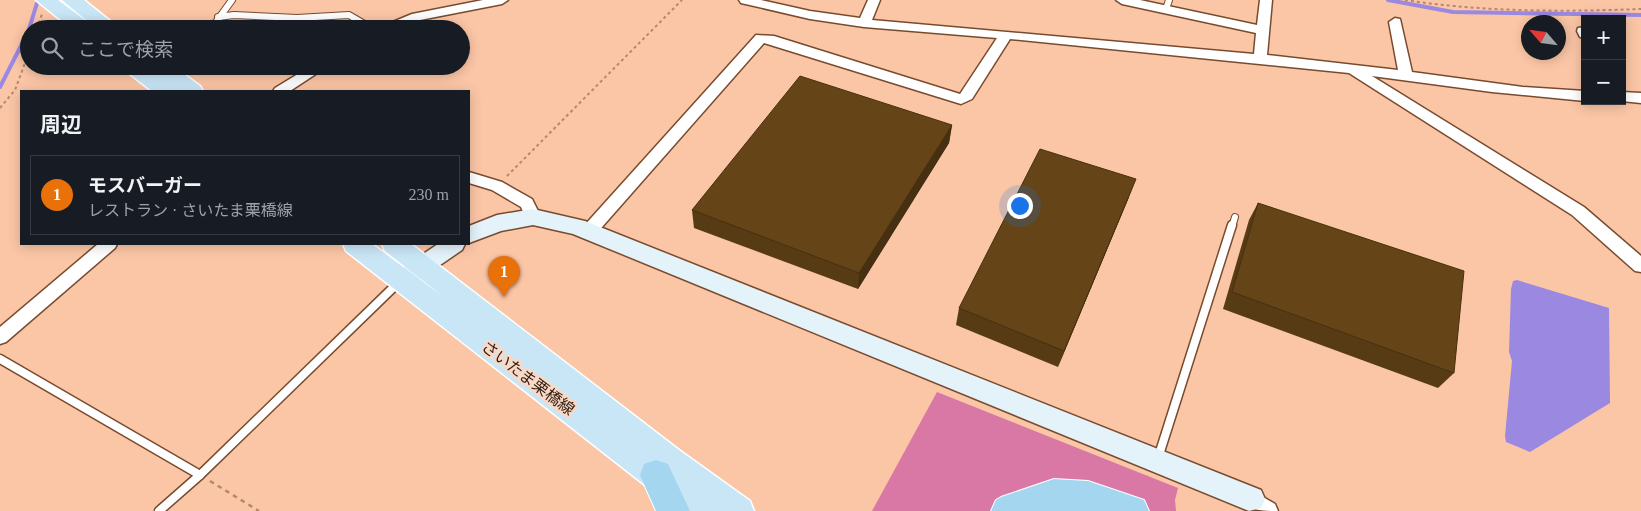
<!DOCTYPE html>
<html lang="ja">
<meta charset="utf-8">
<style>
body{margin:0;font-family:"Times New Roman","Noto Sans JP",serif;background:#20242c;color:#f1f3f6}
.controls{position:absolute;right:15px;top:15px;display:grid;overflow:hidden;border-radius:0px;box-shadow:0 2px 12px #0003}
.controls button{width:45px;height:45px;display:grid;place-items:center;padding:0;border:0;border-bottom:1px solid #363941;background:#171b24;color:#f1f3f6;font:25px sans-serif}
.compass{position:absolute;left:1521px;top:15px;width:45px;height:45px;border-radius:50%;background:#171b24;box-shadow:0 2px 12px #0003;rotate:298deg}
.you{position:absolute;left:1019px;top:205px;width:18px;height:18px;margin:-12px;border:4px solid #fff;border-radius:50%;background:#1a73e8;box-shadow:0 0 0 8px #1a73e833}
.badge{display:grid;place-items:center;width:32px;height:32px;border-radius:50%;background:#96b0bd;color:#fff;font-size:16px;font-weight:700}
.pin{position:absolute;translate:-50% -41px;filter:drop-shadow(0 1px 2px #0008)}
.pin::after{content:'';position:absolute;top:26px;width:18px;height:15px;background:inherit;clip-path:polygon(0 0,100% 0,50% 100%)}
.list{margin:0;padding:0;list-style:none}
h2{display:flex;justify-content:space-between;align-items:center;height:65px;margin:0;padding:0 20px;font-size:21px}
h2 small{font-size:16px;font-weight:400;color:#9ea1a6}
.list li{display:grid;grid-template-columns:32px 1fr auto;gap:15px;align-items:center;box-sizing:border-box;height:80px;margin:0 10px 10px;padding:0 10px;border:1px solid #363941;border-radius:0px}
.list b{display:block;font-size:19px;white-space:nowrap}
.list p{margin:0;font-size:16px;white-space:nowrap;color:#9ea1a6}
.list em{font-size:16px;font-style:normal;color:#9ea1a6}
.icon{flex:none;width:28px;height:28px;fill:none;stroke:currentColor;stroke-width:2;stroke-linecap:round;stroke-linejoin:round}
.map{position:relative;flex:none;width:1641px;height:511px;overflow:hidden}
.search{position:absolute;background:#171b24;box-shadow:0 2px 12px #0003;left:20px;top:20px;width:450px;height:55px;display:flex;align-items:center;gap:12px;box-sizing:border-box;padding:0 18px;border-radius:28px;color:#9ea1a6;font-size:19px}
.panel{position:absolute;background:#171b24;box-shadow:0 2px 12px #0003;left:20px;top:90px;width:450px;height:155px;border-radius:0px}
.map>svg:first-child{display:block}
.forest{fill:#d978a4}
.water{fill:#9b88e1}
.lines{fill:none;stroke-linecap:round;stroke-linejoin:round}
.stream{stroke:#9b88e1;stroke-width:4}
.lane-far1-casing{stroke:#784b2e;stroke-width:8}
.lane-casing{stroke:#784b2e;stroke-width:11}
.street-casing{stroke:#784b2e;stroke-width:3}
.secondary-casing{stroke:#784b2e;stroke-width:3}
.primary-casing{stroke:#fff;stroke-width:3}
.highway-casing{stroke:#fff;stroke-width:2}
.path-far1{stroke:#b28970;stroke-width:2;stroke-dasharray:3 3;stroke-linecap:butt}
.path{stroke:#b28970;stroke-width:2.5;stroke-dasharray:4.5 4.5;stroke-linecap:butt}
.lane-far1{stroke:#fff;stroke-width:6}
.lane{stroke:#fff;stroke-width:8}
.street{fill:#fff;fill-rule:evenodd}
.secondary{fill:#e4f3fa;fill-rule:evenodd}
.primary{fill:#c9e6f6;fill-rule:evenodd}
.highway{fill:#a5d6f0;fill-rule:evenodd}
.wall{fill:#573b15}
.shaded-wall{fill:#473011}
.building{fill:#654518;stroke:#473011}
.labels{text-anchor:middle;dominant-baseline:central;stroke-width:5;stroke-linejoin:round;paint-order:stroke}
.street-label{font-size:16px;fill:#311d11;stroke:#f9d9c6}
</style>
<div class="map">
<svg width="1641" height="511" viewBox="0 0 1641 511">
<rect width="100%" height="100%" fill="#fbc6a6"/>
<polygon class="forest" points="937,392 1178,488 1175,500 1176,511 1150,511 1131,500 1005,511 872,511"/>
<polygon class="water" points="1517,280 1609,308 1610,403 1530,452 1506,442 1505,436 1512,361 1509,352 1511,289 1513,281"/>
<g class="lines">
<g class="stream">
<polyline points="1388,0 1453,12 1641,15"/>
<polyline points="29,29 38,0"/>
<polyline points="0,87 29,30"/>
</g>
<defs>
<g id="lane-far1">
<polyline points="1166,9 1169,0"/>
<polyline points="218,17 234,15 297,18 349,15 373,29"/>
<polyline points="211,29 232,0"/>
<polyline points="178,80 187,66"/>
<polyline points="1232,227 1235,217"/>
</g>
<g id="lane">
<polyline points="0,359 200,475"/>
<polyline points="1158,458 1232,225"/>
<polyline points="159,511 200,475 400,281"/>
</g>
<g id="street">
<polygon points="483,0 508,0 502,4 420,20 400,29 382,29 383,26 412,14"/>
<polygon points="739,0 761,0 810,11 860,18 868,0 880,0 872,20 1254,54 1256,33 1122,4 1116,0 1140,0 1257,25 1260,0 1272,0 1267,55 1398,70 1389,22 1395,18 1400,19 1412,72 1523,87 1585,91 1585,101 1492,92 1372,76 1584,207 1641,256 1641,272 1635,271 1572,215 1349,73 1010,39 972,99 961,104 764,43 595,235 589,237 583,235 581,231 583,227 756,35 774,36 960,94 997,38 864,27 810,19 741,3"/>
<polygon points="1585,27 1585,38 1580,37 1577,31 1578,28"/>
<polygon points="311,66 328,66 290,91 273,91 275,88"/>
<polygon points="1622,92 1641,93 1641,103 1621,101 1622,101"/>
<polygon points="469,172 502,182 532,199 541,217 539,221 533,223 527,221 521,207 492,190 469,183"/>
<polygon points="98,244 117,244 115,248 6,342 0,344 0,327"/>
<path d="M 1251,490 L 1275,504 L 1278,511 C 1263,511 1248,511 1241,499 L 1244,492 Z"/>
</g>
<g id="secondary">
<polygon points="533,209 585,221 1261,490 1265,499 1261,508 1249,511 573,234 533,225 501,231 469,243 469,226 497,215"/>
<polygon points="438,244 465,244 462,250 414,283 406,286 398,283 395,277 398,271"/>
</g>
<g id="primary">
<polygon points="36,0 58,0 89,23 92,27 91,29 72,29"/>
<polygon points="62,0 84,0 120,29 97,29"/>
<polygon points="123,66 147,66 150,69 149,66 173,66 200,86 203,91 178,91 175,89 177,91 152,91 126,71"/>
<polygon points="343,244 372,244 445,298 385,251 382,244 411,244 679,450 750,501 754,511 678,511 346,251"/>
</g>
<g id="highway">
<polygon points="656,460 668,464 690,511 656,511 640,475 644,464"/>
<polygon points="1054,479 1088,481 1144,500 1149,511 991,511 996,500 1001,497"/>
</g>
</defs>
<use href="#lane-far1" class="lane-far1-casing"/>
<use href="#lane" class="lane-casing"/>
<use href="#street" class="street-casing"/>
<use href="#secondary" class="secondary-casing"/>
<use href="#primary" class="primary-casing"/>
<use href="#highway" class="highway-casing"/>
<g class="path-far1">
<path d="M 1405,0 C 1483,12 1563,12 1641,9"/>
<polyline points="37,29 42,14"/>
<polyline points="0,108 15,90 29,52"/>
<polyline points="507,176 682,0"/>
</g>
<polyline class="path" points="210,481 259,511"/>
<use href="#lane-far1" class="lane-far1"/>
<use href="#lane" class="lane"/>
<use href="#street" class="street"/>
<use href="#secondary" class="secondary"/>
<use href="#primary" class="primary"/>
<use href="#highway" class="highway"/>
</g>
<g class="wall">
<polygon points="952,125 949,143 858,289 694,228 692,210"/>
<polygon points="1129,197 1058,367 956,325 959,308"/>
<polygon points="1258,203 1454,373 1438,388 1223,309 1249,220"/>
</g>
<g class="shaded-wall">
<polygon points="952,125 949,143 858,289 859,273"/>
<polygon points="1136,179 1129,197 1058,367 1064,351"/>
</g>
<g class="building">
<polygon points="800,76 952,125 859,273 692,210"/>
<polygon points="1040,149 1136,179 1064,351 959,308"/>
<polygon points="1258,203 1464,271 1454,373 1232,292"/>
</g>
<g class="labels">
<g class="street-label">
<text transform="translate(528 378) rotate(37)">さいたま栗橋線</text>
</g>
</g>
</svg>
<div class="controls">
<button>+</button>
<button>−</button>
</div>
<svg class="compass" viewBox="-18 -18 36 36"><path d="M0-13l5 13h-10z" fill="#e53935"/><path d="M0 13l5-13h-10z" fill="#9ea1a6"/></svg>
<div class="you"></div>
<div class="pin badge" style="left:504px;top:297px;background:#e8710a">1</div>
<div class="search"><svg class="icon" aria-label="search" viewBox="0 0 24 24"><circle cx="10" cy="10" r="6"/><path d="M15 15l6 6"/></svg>ここで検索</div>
<section class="panel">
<h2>周辺<small></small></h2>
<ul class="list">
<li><span class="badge" style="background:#e8710a">1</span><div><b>モスバーガー</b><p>レストラン · さいたま栗橋線</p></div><em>230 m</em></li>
</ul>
</section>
</div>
